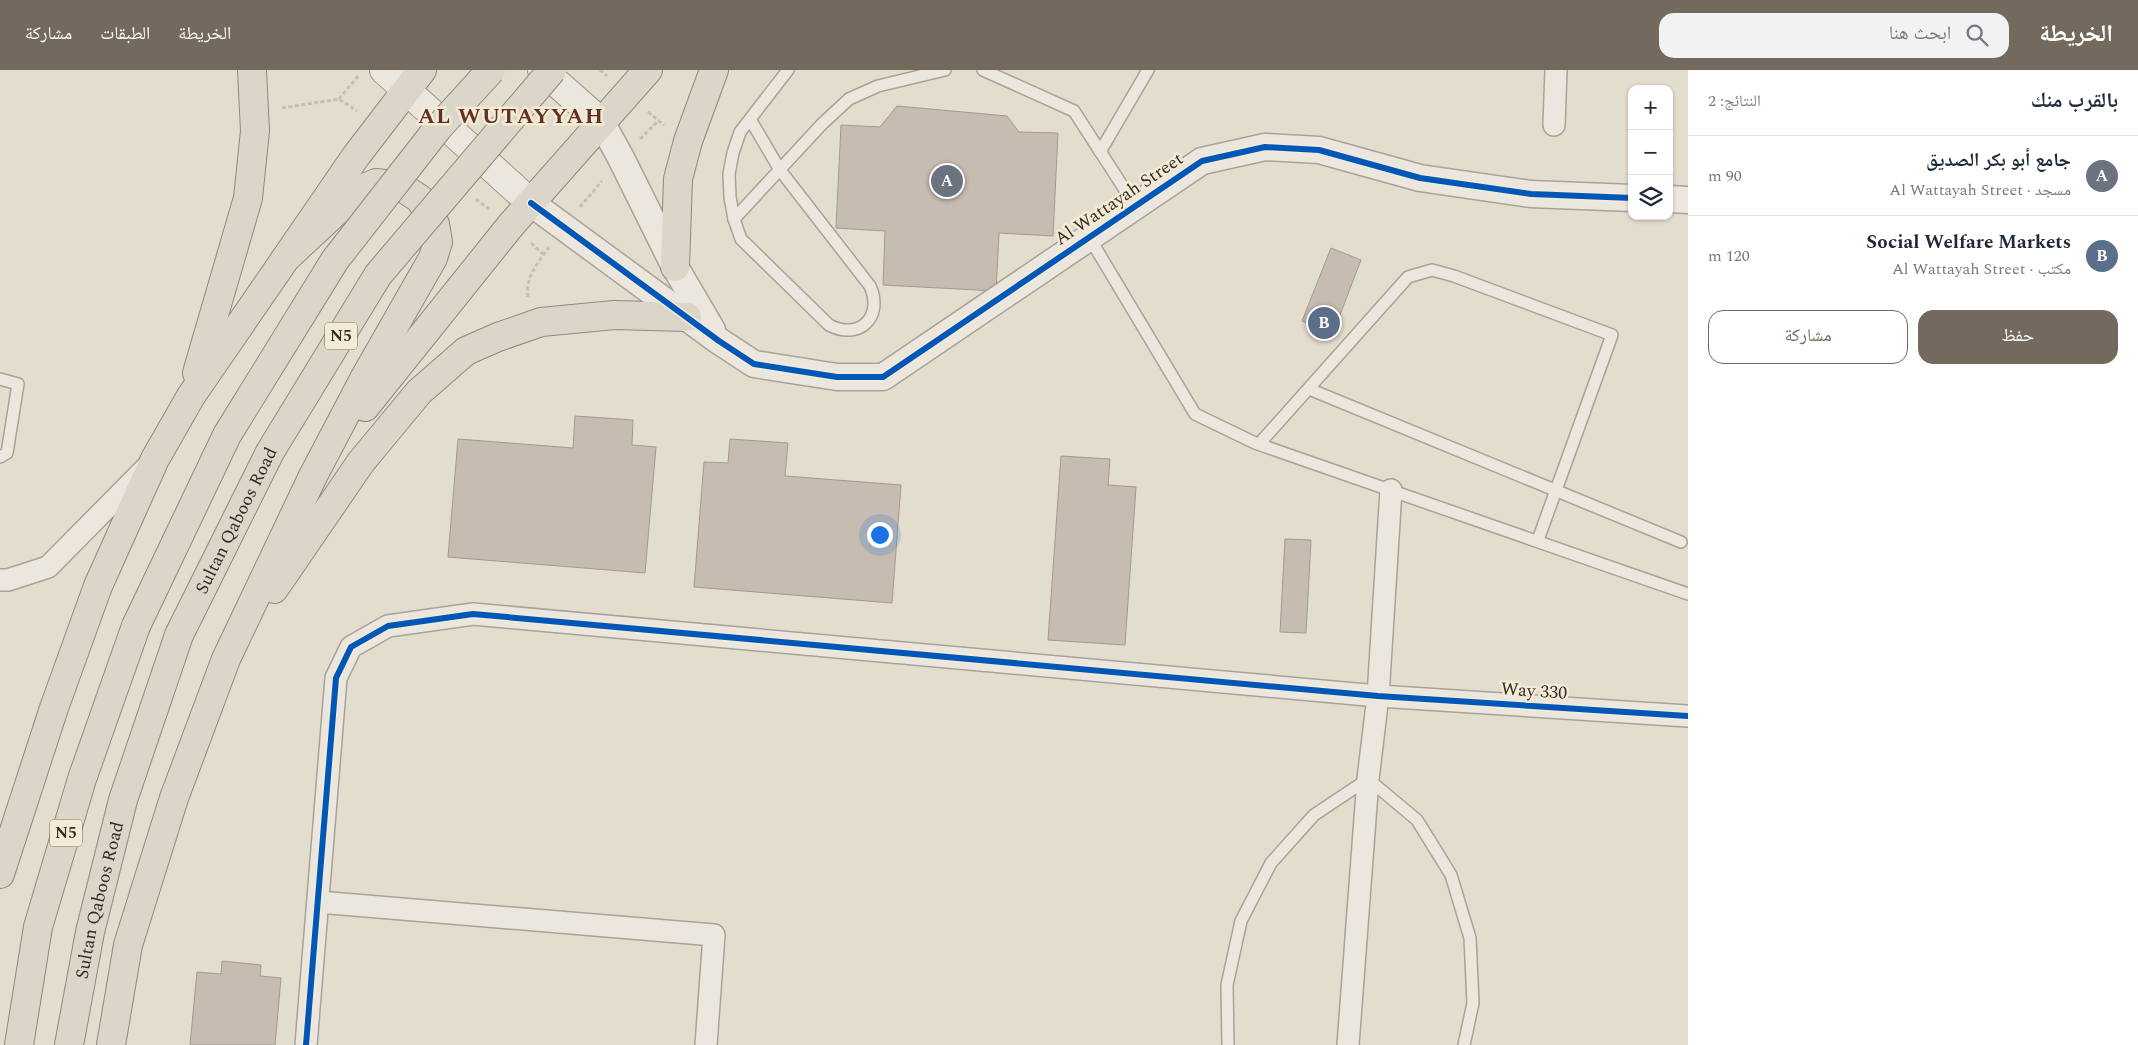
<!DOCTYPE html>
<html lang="ar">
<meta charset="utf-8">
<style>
body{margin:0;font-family:Spectral,"Noto Naskh Arabic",serif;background:#f2f2f3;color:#1f2937;direction:rtl}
.controls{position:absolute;right:15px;top:15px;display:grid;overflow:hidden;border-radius:10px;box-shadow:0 1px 4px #0004}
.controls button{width:45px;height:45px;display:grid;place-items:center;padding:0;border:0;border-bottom:1px solid #e0e1e3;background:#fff;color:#1f2937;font:25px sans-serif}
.you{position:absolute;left:879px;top:464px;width:18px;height:18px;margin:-12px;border:4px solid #fff;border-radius:50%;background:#1a73e8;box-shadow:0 0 0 8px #1a73e833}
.badge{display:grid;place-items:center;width:32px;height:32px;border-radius:50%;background:#73695d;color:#fff;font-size:16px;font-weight:700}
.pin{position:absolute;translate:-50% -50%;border:2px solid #fff;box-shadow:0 1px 5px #0006}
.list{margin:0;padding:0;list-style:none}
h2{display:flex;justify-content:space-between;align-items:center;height:65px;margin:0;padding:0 20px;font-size:21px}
h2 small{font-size:16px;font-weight:400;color:#747a83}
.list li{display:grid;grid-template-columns:32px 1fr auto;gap:15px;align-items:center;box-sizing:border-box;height:80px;padding:0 20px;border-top:1px solid #e0e1e3}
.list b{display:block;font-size:19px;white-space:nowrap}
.list p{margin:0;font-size:16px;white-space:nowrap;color:#747a83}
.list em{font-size:16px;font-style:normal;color:#747a83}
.actions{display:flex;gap:10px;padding:15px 20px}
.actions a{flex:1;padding:11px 0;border:1px solid #73695d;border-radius:15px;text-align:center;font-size:18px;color:#73695d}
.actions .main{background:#73695d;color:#fff}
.icon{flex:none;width:28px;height:28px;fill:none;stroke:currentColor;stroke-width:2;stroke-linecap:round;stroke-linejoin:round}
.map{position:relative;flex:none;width:1688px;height:975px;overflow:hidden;direction:ltr}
header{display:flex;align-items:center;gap:30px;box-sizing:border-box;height:70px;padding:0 25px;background:#73695d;color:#fff}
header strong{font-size:24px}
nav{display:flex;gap:28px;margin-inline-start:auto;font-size:18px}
.search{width:350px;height:45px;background:#f2f2f3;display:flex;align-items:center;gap:12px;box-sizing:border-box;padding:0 18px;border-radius:15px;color:#747a83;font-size:19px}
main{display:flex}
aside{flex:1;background:#fff}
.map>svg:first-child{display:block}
.building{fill:#c6bcaf;stroke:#a3998d}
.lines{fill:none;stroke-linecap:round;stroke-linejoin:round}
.service-casing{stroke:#a8a297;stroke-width:14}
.minor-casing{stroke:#a8a297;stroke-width:24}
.tertiary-casing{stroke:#a8a297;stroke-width:29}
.secondary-casing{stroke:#989287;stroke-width:30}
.trunk-casing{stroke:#8e887e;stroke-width:30}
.path{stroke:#c4bfb6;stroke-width:3;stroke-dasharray:4 2.5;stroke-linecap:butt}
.service{stroke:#ebe7df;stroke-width:11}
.minor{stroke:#ebe7df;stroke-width:21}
.tertiary{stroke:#ebe7df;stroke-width:26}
.secondary{stroke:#ebe7df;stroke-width:28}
.trunk{stroke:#dcd6c8;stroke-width:28}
.trunk-bridge-casing{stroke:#8e887e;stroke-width:30;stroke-linecap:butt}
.trunk-bridge{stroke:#dcd6c8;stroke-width:28}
.cycleway-casing{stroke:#f3ebd5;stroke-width:9}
.cycleway{stroke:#0057b8;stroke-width:6}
.labels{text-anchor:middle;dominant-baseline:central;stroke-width:5;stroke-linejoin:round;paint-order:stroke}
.shield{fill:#f3ebd5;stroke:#6f6556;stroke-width:1}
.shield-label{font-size:16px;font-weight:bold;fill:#362b20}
.street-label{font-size:18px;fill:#362b20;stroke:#f3ebd5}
.district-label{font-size:22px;font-weight:bold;letter-spacing:1px;fill:#603122;stroke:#f3ebd5}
</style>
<header>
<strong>الخريطة</strong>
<div class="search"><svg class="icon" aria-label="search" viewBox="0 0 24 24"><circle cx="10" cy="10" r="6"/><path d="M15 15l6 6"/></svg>ابحث هنا</div>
<nav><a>الخريطة</a><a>الطبقات</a><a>مشاركة</a></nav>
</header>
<main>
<aside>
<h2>بالقرب منك<small>النتائج: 2</small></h2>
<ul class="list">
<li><span class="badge" style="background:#6b7280">A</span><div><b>جامع أبو بكر الصديق</b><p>مسجد · Al Wattayah Street</p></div><em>90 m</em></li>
<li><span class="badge" style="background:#5c6f8a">B</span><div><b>Social Welfare Markets</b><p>مكتب · Al Wattayah Street</p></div><em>120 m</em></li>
</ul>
<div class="actions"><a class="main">حفظ</a><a>مشاركة</a></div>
</aside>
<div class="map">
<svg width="1688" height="975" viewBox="0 0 1688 975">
<rect width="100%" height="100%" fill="#e3ddce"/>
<g class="building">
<polygon points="897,36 1007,46 1019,62 1058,63 1053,166 999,163 996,221 883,215 885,161 836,158 841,55 880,57"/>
<polygon points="1331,178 1361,190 1333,263 1302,251"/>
<polygon points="575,346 633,350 632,375 656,377 645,503 448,487 458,369 573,378"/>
<polygon points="730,369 788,373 785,406 901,415 892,533 694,517 704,392 728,393"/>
<polygon points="1061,386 1110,389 1108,415 1136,417 1125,575 1048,570"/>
<polygon points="1285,469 1311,470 1306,563 1280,562"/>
<polygon points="222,891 261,895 260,906 281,908 275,975 190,975 197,902 221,904"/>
</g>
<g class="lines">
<defs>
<g id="service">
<polyline points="983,0 1074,41 1127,123 1127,140"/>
<path d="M 750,49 L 780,100 L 870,216 C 884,247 859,271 829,255 L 741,169 L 734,149 L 730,127 L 729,104 L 733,83 L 740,62 L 788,0"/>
<polyline points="1100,82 1148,0"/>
<polyline points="734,149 822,54 849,29 878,16 945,0"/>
<polyline points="1089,167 1195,344 1255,373 1688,524"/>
<polyline points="0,309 18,314 7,383 0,387"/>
<polyline points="1309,319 1681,472"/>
<polyline points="1259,374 1408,207 1432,200 1454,206 1612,265 1538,470"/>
<polyline points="1228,975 1227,915 1241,851 1271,793 1314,745 1368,709 1417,750 1451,805 1470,868 1473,933 1464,975"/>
</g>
<g id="minor">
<polyline points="1554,55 1556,0"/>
<polyline points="0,510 8,510 48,497 146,398"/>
<polyline points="318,832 714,865 706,975"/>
<polyline points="306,975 336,608 351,577 388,556 473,544 1378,626 1688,646"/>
<polyline points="1348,975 1368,709 1378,626 1391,420"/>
</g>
<g id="tertiary">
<polyline points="601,52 621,88 675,197 712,260"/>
<polyline points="1669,129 1688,130"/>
<polyline points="531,133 719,271 754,294 837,307 883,307 1202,91 1265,77 1319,80 1420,108 1531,124 1632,128"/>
</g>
<g id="secondary">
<polyline points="384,0 531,133"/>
<polyline points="542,0 601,52"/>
</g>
<g id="trunk">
<polyline points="675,197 678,109 688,71 714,0"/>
<polyline points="197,303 248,128 255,61 252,0"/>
<polyline points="365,337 511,155 648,0"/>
<polyline points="274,519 361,392 419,322 466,281 498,267 541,252 614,245 687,247"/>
<polyline points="0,804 54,638 98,516 155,389 191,326 356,86 422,0"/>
<polyline points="19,975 38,857 82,709 136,556"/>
<path id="s1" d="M 69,975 L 90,862 L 123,730 L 179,565"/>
<polyline points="111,975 128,875 174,728 226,589 313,406 364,309 433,188 438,172 435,154 420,129 400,116 376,113 359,120 285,189"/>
</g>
</defs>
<use href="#service" class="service-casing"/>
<use href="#minor" class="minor-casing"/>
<use href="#tertiary" class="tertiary-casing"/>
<use href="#secondary" class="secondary-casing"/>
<use href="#trunk" class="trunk-casing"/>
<g class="path">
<polyline points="600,0 607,6"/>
<polyline points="339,29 358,6"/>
<polyline points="282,38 339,29 357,41"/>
<polyline points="648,42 664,55"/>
<polyline points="640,69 658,51"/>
<polyline points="476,129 489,139"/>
<polyline points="580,137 602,111"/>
<polyline points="531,173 543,184"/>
<path d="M 528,227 C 525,207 538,193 549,177"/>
</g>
<use href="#service" class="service"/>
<use href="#minor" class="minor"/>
<use href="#tertiary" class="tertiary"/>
<use href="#secondary" class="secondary"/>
<use href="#trunk" class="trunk"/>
<defs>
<g id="trunk-bridge">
<polyline points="136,556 227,365 335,190 438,58 491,0"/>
<path id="s2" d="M 179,565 L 270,382 L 378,205 L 552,0"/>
</g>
</defs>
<use href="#trunk-bridge" class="trunk-bridge-casing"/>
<use href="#trunk-bridge" class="trunk-bridge"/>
<defs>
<g id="cycleway">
<polyline points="531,133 719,271 754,294 837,307 883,307 1202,91 1265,77 1319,80 1420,108 1531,124 1632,128"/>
<polyline points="306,975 336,608 351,577 388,556 473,544 1378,626 1688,646"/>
</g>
</defs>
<use href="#cycleway" class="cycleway-casing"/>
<use href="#cycleway" class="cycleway"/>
</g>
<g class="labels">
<g class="shield">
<rect x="325" y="252.5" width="32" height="27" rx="4"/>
<rect x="50" y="749.5" width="32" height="27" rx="4"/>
</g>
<g class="shield-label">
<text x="341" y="266">N5</text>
<text x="66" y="763">N5</text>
</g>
<g class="street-label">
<text transform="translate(1119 129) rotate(-34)">Al Wattayah Street</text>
<text stroke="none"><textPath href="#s2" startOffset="128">Sultan Qaboos Road</textPath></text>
<text transform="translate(1534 621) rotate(4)">Way 330</text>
<text stroke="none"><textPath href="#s1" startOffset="148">Sultan Qaboos Road</textPath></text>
</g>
<g class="district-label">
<text x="511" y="46">AL WUTAYYAH</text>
</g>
</g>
</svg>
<div class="controls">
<button>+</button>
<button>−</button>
<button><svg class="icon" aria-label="layers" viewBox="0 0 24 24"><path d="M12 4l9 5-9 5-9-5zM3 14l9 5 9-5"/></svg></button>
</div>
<div class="you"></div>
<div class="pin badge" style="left:947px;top:111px;background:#6b7280">A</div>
<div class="pin badge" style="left:1324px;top:253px;background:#5c6f8a">B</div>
</div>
</main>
